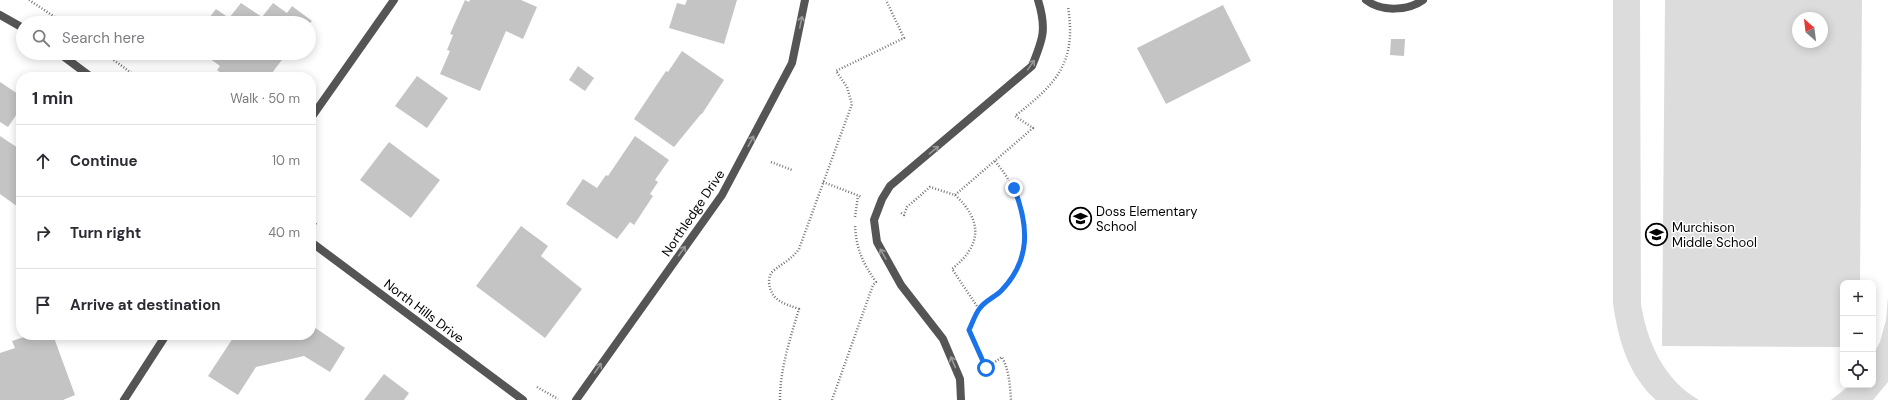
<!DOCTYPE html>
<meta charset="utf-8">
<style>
body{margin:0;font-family:"DM Sans",sans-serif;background:#f7f7f7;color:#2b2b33}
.controls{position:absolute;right:12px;bottom:12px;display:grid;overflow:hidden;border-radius:8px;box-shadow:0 2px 10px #0003}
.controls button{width:36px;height:36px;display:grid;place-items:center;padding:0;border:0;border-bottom:1px solid #e1e1e2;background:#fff;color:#2b2b33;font:20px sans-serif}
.compass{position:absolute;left:1792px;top:12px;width:36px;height:36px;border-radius:50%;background:#fff;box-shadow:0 2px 10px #0003;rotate:332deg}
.stop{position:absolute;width:12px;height:12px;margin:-9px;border:3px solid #1a73e8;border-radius:50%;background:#fff}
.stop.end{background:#1a73e8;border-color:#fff;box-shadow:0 1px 4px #0008}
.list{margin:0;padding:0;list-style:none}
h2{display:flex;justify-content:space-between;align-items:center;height:52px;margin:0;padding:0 16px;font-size:17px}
h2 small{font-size:13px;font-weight:400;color:#7c7c81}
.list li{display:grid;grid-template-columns:26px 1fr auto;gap:12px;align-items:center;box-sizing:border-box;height:72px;padding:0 16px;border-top:1px solid #e1e1e2}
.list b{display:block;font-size:15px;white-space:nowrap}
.list em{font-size:13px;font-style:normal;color:#7c7c81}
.icon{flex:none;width:22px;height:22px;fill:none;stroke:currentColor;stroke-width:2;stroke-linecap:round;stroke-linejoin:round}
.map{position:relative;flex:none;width:1888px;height:400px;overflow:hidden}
.search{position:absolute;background:#fff;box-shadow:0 2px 10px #0003;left:16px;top:16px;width:300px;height:44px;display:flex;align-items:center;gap:10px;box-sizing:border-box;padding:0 14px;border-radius:22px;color:#7c7c81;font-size:15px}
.panel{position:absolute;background:#fff;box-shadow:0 2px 10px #0003;left:16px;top:72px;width:300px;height:268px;border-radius:16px}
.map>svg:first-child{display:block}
.green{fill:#dcdcdc;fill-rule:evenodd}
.building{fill:#c4c4c4}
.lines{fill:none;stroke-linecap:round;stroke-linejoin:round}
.path{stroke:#777;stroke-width:2.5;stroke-dasharray:1 2;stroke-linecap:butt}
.service{stroke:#555;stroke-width:8}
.minor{stroke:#555;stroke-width:8}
.tertiary{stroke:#555;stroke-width:8}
.oneway{stroke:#999}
.route{stroke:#1a73e8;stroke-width:5}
.labels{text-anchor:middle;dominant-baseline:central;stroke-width:3;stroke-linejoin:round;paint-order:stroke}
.poi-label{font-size:13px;fill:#000;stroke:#fff;text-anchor:start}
.street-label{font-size:13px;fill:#000;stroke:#fff}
</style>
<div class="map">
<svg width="1888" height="400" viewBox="0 0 1888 400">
<rect width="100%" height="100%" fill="#fff"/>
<g class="green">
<path d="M 1613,0 L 1640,0 L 1641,304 C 1647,342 1664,380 1699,400 L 1656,400 C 1628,375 1618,339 1613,303 Z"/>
<path d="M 1665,0 L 1862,0 L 1860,283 L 1843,283 L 1843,347 L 1662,346 ZM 1798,18 L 1822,18 L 1822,42 L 1798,42 Z"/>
<polygon points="1888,0 1888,382 1873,400 1831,400 1850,385 1873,385 1873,354 1880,342 1886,320 1888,297"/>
</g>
<g class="building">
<polygon points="465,0 469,2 470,0 521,0 537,7 523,39 506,31 480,91 440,74 450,51 447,50 453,35 450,34"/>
<polygon points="687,0 737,0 724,44 669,28 677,3 685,5"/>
<polygon points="241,3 262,17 273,3 287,13 292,6 312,21 310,23 205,23 216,9 229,18"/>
<polygon points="1223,5 1251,61 1166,104 1137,48"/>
<polygon points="1391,39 1405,39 1404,56 1390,55"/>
<polygon points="682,51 724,80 702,114 701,114 674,147 634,119 666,71 668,72"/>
<polygon points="202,53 287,53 269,77 233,77 230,75 226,77 217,70 220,66"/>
<polygon points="578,66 594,78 585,91 569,80"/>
<polygon points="417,76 448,98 427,128 395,106"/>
<polygon points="0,82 21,96 21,108 8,127 0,122"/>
<polygon points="0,136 21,150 21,209 0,194"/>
<polygon points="635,136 669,160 655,180 658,182 650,194 653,196 634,225 630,222 617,239 566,204 583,179 597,188 606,175 608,176"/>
<polygon points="389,142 440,180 411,218 360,180"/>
<polygon points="521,226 548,246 541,256 582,289 545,338 476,286"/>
<polygon points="311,325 345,348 330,372 304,356 256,367 238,395 208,376 235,335 311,335"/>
<polygon points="30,335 53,335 75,395 63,400 0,400 0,353 15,348 12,341"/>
<polygon points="384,374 409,393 404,400 364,400"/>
</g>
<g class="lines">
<g class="path">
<polyline points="29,0 64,23"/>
<polyline points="104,53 137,77"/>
<polyline points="771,162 792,170"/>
<polyline points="823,182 862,197"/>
<path d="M 955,195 C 983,221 982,245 952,269 L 979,309 L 969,330 L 970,335 L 986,368 L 1002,357 C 1009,370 1010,385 1011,400"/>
<path d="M 901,213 L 904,215 L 907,207 L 930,187 L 955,195 L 1033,128 L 1015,116 C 1056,84 1077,63 1068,7"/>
<polyline points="855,217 858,196"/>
<polyline points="311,220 317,225"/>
<path d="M 979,309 C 991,299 1003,290 1012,277 C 1017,271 1020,262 1022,254 C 1031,219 1017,188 995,161"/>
<polyline points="537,387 558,399"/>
<path d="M 780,400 C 780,369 790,339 799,309 C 783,303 771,301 769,282 C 769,278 770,274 773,271 C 783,263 792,259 799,249 L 852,104 L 847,87 L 836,71 L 904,38 L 886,0"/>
<path d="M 832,400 L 873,285 L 876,282 C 862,262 856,248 855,224"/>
</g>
<g class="service">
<path d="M 1366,0 C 1381,12 1408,11 1423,0"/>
<path d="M 961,400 L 960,379 L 943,339 L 901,285 L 877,242 L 874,220 L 882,199 L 890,186 L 1032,66 C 1043,39 1047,29 1038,0"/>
</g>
<g class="minor">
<polyline points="311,118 394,0"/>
<polyline points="124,400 166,335"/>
<polyline points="576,400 722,195 792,63 805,0"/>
</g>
<g class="tertiary">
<polyline points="0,15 23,28"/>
<polyline points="59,53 91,77"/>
<polyline points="311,242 523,400"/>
</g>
</g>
<defs><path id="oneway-shaft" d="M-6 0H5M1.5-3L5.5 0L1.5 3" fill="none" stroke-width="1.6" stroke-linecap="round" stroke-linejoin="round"/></defs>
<g class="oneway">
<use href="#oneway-shaft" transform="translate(801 22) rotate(-78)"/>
<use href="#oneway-shaft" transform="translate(1031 65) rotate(-55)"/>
<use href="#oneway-shaft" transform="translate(751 141) rotate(-62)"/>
<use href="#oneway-shaft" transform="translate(934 150) rotate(-40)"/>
<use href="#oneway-shaft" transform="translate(682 251) rotate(-55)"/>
<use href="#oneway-shaft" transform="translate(883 254) rotate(-120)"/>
<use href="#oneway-shaft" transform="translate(953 362) rotate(-113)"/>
<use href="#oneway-shaft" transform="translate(598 368) rotate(-55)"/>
</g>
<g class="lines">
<path class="route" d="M 986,368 L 969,330 C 972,324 975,314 980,308 C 985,301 995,297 1001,291 C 1031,260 1029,226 1014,188"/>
</g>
<defs>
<symbol id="school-ring" viewBox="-11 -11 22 22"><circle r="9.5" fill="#fff" stroke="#000" stroke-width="1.5"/><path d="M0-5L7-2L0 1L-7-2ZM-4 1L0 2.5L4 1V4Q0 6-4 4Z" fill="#000"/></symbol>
</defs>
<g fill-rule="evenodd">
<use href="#school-ring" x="1068" y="206" width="25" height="25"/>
<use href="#school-ring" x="1644" y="222" width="25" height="25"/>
</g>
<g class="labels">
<g class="poi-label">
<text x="1096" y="211">Doss Elementary<tspan x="1096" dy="15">School</tspan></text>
<text x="1672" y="227">Murchison<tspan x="1672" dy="15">Middle School</tspan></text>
</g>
<g class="street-label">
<text transform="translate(693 213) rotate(-56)">Northledge Drive</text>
<text transform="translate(424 311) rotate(37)">North Hills Drive</text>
</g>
</g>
</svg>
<div class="controls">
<button>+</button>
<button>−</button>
<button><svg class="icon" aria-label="locate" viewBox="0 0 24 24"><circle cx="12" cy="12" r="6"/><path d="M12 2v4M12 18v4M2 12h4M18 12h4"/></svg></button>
</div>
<svg class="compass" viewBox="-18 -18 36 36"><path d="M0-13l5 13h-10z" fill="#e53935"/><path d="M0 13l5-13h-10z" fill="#7c7c81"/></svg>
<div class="stop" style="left:986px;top:368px"></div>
<div class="stop end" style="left:1014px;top:188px"></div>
<div class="search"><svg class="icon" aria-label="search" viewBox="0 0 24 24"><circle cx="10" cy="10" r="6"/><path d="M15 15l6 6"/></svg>Search here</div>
<section class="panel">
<h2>1 min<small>Walk · 50 m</small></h2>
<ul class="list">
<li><svg class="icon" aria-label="ahead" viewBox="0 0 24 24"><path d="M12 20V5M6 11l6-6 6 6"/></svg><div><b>Continue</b></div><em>10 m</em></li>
<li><svg class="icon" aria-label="right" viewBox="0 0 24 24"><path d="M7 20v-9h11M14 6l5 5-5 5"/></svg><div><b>Turn right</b></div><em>40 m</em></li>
<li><svg class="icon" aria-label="arrive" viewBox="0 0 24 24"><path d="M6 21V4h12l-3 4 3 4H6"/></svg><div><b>Arrive at destination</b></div></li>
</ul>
</section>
</div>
